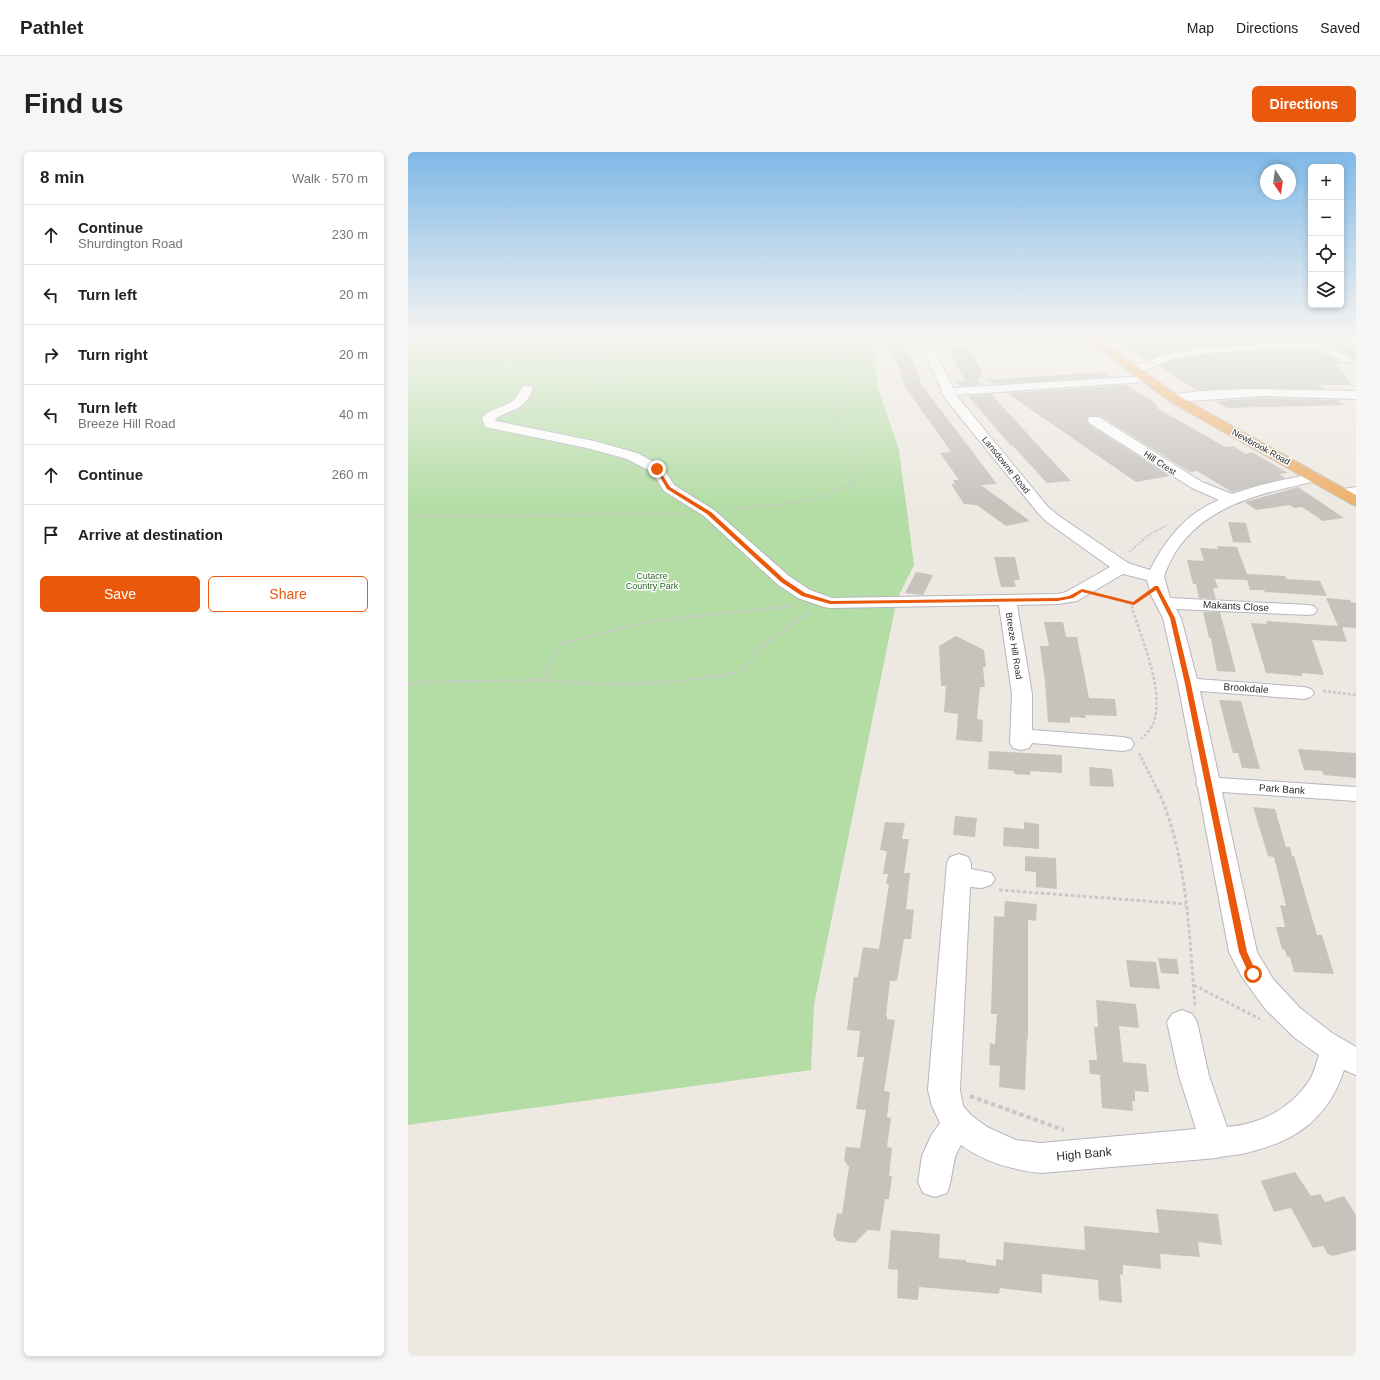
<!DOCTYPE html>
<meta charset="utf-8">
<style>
body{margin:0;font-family:Helvetica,sans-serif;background:#f6f6f6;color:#222}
.controls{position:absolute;right:12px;top:12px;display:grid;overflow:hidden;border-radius:6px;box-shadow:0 2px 6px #0003}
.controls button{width:36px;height:36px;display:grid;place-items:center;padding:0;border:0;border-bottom:1px solid #e0e0e0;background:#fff;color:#222;font:20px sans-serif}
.compass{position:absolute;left:852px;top:12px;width:36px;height:36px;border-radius:50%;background:#fff;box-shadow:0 2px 6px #0003;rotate:167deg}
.stop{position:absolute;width:12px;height:12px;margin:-9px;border:3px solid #ea580c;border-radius:50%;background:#fff}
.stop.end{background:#ea580c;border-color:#fff;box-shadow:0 1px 4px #0008}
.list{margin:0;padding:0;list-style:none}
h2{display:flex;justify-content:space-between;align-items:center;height:52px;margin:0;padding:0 16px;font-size:17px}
h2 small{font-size:13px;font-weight:400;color:#767676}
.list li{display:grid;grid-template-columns:26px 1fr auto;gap:12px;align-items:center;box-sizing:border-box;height:60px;padding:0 16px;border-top:1px solid #e0e0e0}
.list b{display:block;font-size:15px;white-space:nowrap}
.list p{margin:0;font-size:13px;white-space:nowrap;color:#767676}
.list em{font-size:13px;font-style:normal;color:#767676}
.actions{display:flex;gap:8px;padding:12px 16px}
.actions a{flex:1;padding:9px 0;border:1px solid #ea580c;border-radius:6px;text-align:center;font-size:14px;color:#ea580c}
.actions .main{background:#ea580c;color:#fff}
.icon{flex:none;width:22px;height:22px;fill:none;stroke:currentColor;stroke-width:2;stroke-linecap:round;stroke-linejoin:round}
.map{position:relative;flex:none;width:948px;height:1204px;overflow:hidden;border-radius:6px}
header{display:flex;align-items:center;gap:24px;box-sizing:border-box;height:56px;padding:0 20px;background:#fff;border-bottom:1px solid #e0e0e0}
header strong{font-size:19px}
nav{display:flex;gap:22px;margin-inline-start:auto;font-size:14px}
.intro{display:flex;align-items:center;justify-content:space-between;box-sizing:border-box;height:96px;padding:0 24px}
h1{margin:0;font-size:28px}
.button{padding:10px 18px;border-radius:6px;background:#ea580c;color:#fff;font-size:14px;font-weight:700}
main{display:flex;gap:24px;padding:0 24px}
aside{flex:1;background:#fff;border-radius:6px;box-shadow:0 2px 6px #0003}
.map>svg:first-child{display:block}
.green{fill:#b3dda5}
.building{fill:#c6c3bd}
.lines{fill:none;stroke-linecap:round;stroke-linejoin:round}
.minor-casing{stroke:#b5b6bf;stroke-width:2}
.highway-casing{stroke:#c8c8c8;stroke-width:2}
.path-far4{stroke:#c8c8c8;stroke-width:1.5;stroke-dasharray:1.5 1;stroke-linecap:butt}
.path-far3{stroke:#c8c8c8;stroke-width:2;stroke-dasharray:2 1.5;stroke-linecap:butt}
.path-far2{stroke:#c8c8c8;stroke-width:2.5;stroke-dasharray:3 2;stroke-linecap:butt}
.path-far1{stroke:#c8c8c8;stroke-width:3;stroke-dasharray:3.5 2.5;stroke-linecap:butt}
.path{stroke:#c8c8c8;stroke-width:4;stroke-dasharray:4.5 3;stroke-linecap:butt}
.minor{fill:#fff;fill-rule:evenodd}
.highway{fill:#edb06d;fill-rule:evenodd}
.route{fill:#ea580c}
.labels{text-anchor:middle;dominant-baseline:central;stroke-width:3;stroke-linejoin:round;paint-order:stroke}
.far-street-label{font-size:9px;fill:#2d2d2d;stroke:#fff}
.far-park-label{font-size:9px;fill:#2b6424;stroke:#fff}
.street-label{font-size:10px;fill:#2d2d2d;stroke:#fff}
.near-street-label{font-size:12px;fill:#2d2d2d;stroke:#fff}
</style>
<header>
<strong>Pathlet</strong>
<nav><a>Map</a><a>Directions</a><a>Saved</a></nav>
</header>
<div class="intro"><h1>Find us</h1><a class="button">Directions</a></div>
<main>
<aside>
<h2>8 min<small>Walk · 570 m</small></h2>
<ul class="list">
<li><svg class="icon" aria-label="ahead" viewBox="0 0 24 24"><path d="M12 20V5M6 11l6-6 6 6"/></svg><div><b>Continue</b><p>Shurdington Road</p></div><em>230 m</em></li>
<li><svg class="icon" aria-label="left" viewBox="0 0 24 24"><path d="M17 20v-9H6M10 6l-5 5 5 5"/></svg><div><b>Turn left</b></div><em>20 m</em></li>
<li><svg class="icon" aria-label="right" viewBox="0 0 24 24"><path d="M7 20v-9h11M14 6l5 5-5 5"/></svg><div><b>Turn right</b></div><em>20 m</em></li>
<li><svg class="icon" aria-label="left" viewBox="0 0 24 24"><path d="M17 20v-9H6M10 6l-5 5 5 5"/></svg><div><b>Turn left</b><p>Breeze Hill Road</p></div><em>40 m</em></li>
<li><svg class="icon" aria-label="ahead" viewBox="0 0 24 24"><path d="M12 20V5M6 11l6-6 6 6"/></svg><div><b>Continue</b></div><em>260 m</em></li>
<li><svg class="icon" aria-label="arrive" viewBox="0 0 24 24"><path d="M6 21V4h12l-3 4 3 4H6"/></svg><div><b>Arrive at destination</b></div></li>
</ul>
<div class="actions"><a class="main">Save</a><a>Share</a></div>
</aside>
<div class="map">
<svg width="948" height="1204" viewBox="0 0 948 1204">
<rect width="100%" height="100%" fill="#ede9e2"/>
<polygon class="green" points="0,185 460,185 468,207 469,233 491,298 506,413 489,447 406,853 403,918 0,973"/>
<g class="building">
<polygon points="475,185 491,185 504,206 514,233 589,332 573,333 622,369 598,374 569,353 556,352 543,332 547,332 545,328 551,328 532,301 543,300 541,297 497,235 490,213"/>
<polygon points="827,185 933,185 799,194 754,202 738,208 718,194"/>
<polygon points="948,194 948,210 943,211 946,208 943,205 927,195"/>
<polygon points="539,196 561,196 575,221 569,228 575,233 552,234 548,229 557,229"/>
<polygon points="908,197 935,211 925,212 931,215 944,233 910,233 916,237 848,236 787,238 751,214 761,209 799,202"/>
<polygon points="696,220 704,225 585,232 579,228"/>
<polygon points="718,233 748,251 746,251 751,255 747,255 817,295 825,294 838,302 844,300 880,321 871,322 877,326 824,340 789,319 782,320 692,264 680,264 679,268 680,272 762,324 728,330 599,241"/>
<polygon points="583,242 663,329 639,331 605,294 603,294 560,244"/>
<polygon points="856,246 930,248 937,253 819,256 806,249"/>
<polygon points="890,335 936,366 915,369 894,355 886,356 882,353 848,358 837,350"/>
<polygon points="820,370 838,371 843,391 825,390"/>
<polygon points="809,394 829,395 839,422 877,424 879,427 912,429 919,444 857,440 856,438 842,438 839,428 807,427 810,436 805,436 808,447 791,446 788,432 785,432 779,408 796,409 792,396 810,397"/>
<polygon points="586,405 607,405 612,428 606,428 608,435 593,435"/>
<polygon points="508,420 525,423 515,443 497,441"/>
<polygon points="918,446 942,448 943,450 948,451 948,476 934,475 939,490 904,488 916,523 894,521 894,524 858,521 843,471 859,472 858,469 930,474"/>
<polygon points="795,460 812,460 828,520 809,519 803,486 801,486"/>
<polygon points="636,470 655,470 658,485 669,485 681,546 707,547 709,564 677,563 678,566 662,565 662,571 640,570 637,530 632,494 641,494"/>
<polygon points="548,484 576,498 578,515 575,515 577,535 572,535 569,567 575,568 574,590 548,588 550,562 536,560 538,534 533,534 531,494"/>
<polygon points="811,548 833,549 852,617 834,616 830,601 825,601"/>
<polygon points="890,597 948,601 948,626 916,623 914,619 896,618"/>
<polygon points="581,599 654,603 654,621 622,619 622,623 606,622 606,619 580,617"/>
<polygon points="681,615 704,617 706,635 682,634"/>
<polygon points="845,655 867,657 878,695 882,695 884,704 886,704 909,783 914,783 926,822 886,820 882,805 879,805 877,798 874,797 868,775 877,775 872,753 878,754 866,705 860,704"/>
<polygon points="547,664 569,666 567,685 545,683"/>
<polygon points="477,670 497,671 494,687 501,687 496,721 502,721 498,757 506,758 503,787 496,787 489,829 482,829 478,864 479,864 479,867 487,868 476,939 482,940 479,965 483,966 479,995 484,996 481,1024 484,1024 481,1047 477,1047 472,1079 460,1078 447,1091 429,1089 425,1083 429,1061 434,1062 441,1015 436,1008 438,995 452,996 458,958 448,957 456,905 449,905 452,879 439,878 446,825 450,825 455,795 471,797 481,732 478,732 480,722 475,722 479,699 472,698"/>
<polygon points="616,670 631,672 631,697 595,694 596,675 616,677"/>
<polygon points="617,704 648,706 649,737 628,735 628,720 617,719"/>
<polygon points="597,749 629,752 628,769 620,768 620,887 619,887 617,938 591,935 592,914 581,913 582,891 587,892 589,862 583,862 586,764 596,765"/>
<polygon points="750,806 769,807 771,822 753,821"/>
<polygon points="718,808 748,810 752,837 722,835"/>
<polygon points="688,848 728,852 731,876 711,874 715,910 738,912 741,940 727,939 727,949 724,949 725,959 694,956 692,923 682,922 681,908 689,908 686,875 690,875"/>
<polygon points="887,1020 903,1044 912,1042 917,1050 936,1044 948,1063 948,1098 925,1104 920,1102 915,1094 905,1096 883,1056 866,1060 853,1029"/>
<polygon points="748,1057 810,1062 814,1093 790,1090 792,1105 752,1102 753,1117 715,1113 715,1123 712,1122 714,1151 691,1148 690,1128 634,1122 634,1141 592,1136 591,1142 511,1135 510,1148 489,1146 490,1118 480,1117 483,1078 532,1082 531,1106 558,1108 558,1110 588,1114 588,1107 595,1108 596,1090 677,1098 676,1074 751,1081"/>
</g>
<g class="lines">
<defs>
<g id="minor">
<path d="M 504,185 L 515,185 L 530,205 L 545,236 L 739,224 L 741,226 L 739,228 L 735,230 L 548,243 L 640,355 L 651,364 L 720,411 L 742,418 C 757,388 778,361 811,348 L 784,336 L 681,271 L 680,268 L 681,265 L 691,265 L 794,330 L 824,342 L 852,333 L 907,321 L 912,322 L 914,325 L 912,328 C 858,341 801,350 768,399 C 763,407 759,416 756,424 L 762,446 L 900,453 L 906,454 L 909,458 L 906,462 L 900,463 L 768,457 L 773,466 L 789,527 L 896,535 L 903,537 L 906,541 L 903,545 L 896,547 L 792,539 L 811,626 L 948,635 L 948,649 L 814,640 L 849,800 L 865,827 L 892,856 L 924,881 L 948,895 L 948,923 L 936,918 C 919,970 884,991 833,1002 C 825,1004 817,1003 809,1006 L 633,1021 C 605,1018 576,1010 553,993 C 543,1007 546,1025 539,1041 L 527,1045 L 515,1041 L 510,1030 L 514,1004 L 524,982 L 532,971 L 524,954 L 520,938 L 539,711 L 542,705 L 551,702 L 560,705 L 563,711 L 563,717 L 583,721 L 587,727 L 583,733 L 574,736 L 562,735 L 552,938 L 555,954 L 563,963 L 579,975 L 608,988 L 633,991 L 788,977 L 771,924 L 759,870 L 764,862 L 774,858 L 784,862 L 789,870 L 801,924 L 819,975 C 853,972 882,957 901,929 C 906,922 908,911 911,903 L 887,886 L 858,858 L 834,825 L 821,800 L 790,635 L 788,632 L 789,630 L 770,532 L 755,466 L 743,443 L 739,428 L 715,422 L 669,449 L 650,452 L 609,453 L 624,542 L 624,578 L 715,585 L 723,587 L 726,592 L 723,597 L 715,599 L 624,591 L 621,596 L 613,598 L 605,596 L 602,591 L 604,542 L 591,453 L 422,456 L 416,455 L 390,446 L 369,432 L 296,364 L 256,339 L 244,320 L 219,307 L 179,296 L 77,275 L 74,266 C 80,257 94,256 103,250 C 109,246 111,240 115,234 L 123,234 L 125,237 L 120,247 L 112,255 L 90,265 L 87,267 L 88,269 L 186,289 L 229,301 L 254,314 L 266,333 L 306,358 L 381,424 L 402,438 L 424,446 L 650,442 L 658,440 L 702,415 L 639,370 L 630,361 L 540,250 L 533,240 L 534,239 L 519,205 Z"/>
<polygon points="948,186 948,192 922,194 942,206 944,208 942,210 938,211 908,195 799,201 761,208 741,217 722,219 716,216 722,213 738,211 754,203 799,195"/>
<path d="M 856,237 L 948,239 L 948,247 L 856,244 L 765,250 L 759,246 C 764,238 843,237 856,237 Z"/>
<polygon points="948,335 948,343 935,345 930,344 928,341 930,338"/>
</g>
<polygon id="highway" points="675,185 688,185 769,243 948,343 948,354 943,352 761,249"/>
</defs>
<use href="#minor" class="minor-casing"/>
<use href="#highway" class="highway-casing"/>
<g class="path-far4">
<path d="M 78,186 L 71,193 L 75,198 C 113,200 182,193 212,217 L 210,222 L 126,255"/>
<polyline points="0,188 30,189 78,186"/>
<path d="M 441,300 L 426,269 C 440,253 445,240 440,218 C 438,211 435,204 435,197 L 445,185"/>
</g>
<g class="path-far3">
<path d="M 320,358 C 362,353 412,352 448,328 L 441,299"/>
<polyline points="0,364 275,362"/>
<polyline points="721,400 741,383 759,373"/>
<polyline points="695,444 711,448"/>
<polyline points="730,448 735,445"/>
</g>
<g class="path-far2">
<polyline points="707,447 725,452"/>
<path d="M 732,447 L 725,452 L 724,456 C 734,488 756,537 746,570 C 744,577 738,582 733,587"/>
<path d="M 135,528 C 203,534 269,533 336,519 L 354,494 L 402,460"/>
<polyline points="0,532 12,530 135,528 152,492 224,473 260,467 386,454"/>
<polyline points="915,539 948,543"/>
<polyline points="731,601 750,639"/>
</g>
<g class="path-far1">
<path d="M 750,638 C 780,705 781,783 787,854"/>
<polyline points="591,738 778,752"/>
<polyline points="786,833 852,867"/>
</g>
<polyline class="path" points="562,944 656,978"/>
<use href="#minor" class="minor"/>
<use href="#highway" class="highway"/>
</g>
<linearGradient id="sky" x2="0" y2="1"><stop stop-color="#7fb8e6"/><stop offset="0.52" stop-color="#f7f5f2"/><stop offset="1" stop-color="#f7f5f2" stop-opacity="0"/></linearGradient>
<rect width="948" height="354" fill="url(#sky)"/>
<polygon class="route" points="247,316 250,316 262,335 303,360 376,427 397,441 423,449 650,446 661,444 674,437 725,450 747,434 750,434 767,466 783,532 839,800 849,822 848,824 842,824 831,800 777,532 762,466 748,438 726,453 674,440 665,446 650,449 422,452 394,444 373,430 299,362 259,337"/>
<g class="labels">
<g class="far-street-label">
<text transform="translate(853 295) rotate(29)">Newbrook Road</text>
<text transform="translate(752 311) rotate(33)">Hill Crest</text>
<text transform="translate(598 313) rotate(51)">Lansdowne Road</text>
<text transform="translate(606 494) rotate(81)">Breeze Hill Road</text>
</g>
<g class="far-park-label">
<text x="244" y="424">Cutacre<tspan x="244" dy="10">Country Park</tspan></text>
</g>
<g class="street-label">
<text transform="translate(828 454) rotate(3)">Makants Close</text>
<text transform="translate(838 536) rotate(4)">Brookdale</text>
<text transform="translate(874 637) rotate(4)">Park Bank</text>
</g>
<g class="near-street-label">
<text transform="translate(676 1002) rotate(-5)">High Bank</text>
</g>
</g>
</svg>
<div class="controls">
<button>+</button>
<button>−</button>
<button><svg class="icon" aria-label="locate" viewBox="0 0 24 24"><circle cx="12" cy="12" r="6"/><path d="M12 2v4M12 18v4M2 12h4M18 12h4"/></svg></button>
<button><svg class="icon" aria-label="layers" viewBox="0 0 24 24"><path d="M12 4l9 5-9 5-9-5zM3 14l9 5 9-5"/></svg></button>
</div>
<svg class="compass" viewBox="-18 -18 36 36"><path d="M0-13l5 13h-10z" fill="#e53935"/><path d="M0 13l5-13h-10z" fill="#767676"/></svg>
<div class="stop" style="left:845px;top:822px"></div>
<div class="stop end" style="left:249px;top:317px"></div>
</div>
</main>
